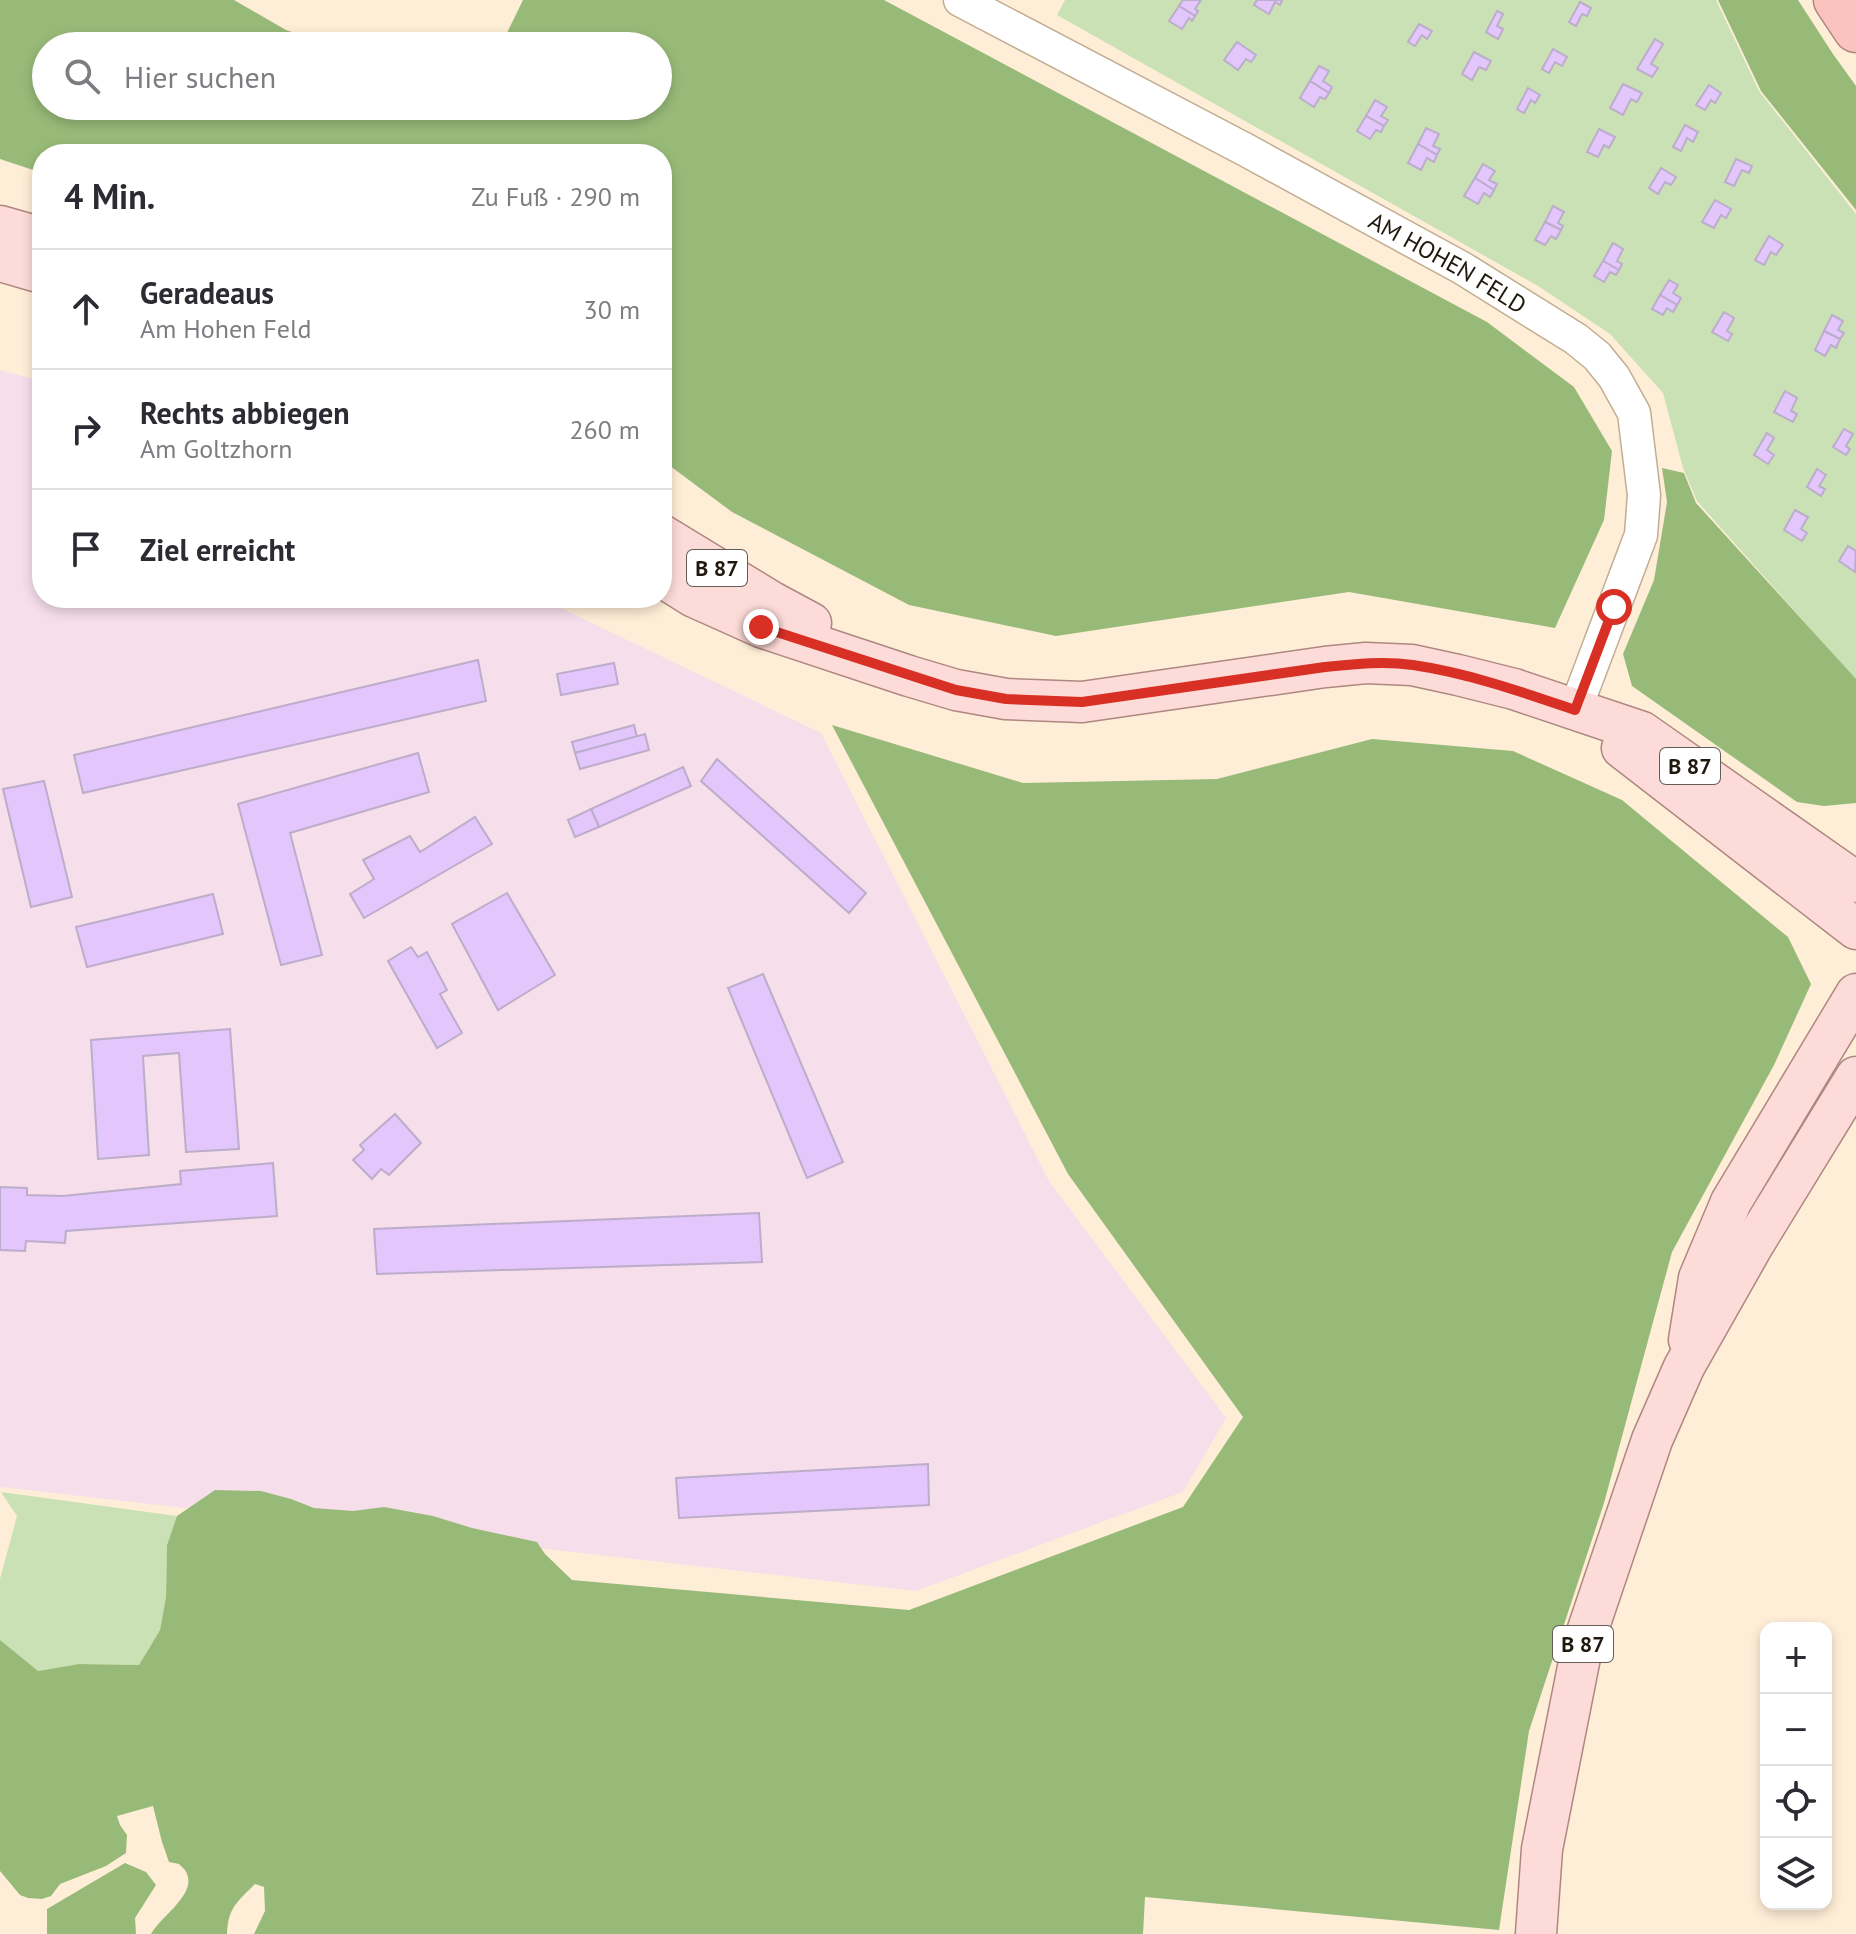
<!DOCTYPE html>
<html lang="de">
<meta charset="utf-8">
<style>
body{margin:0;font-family:"PT Sans",sans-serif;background:#f7f7f7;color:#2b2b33}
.controls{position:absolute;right:24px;bottom:24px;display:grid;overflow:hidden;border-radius:16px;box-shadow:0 4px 12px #0003}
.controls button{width:72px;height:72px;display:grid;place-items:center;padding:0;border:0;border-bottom:2px solid #e1e1e2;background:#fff;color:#2b2b33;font:40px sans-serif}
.stop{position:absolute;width:24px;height:24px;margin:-18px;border:6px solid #d93025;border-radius:50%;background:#fff}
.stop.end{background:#d93025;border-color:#fff;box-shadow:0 2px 8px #0008}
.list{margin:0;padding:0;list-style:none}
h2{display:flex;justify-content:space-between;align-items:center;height:104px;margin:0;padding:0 32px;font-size:34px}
h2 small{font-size:26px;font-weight:400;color:#7c7c81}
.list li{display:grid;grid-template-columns:52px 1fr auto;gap:24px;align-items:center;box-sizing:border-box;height:120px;padding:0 32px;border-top:2px solid #e1e1e2}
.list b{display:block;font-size:30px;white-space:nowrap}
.list p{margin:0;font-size:26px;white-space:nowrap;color:#7c7c81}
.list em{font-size:26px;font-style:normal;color:#7c7c81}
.icon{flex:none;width:44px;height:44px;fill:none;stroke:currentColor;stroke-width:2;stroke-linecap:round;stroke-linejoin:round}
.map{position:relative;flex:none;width:1856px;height:1934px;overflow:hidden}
.search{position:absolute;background:#fff;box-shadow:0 4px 12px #0003;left:32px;top:32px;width:640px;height:88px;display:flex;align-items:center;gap:20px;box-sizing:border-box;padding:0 28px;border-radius:44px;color:#7c7c81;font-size:30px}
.panel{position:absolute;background:#fff;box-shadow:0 4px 12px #0003;left:32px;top:144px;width:640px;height:464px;border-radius:32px}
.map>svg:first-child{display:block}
.commercial{fill:#f6dfeb}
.green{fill:#cae1b5}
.forest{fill:#98ba78}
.building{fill:#e3c6fb;stroke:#bcadca;stroke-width:2}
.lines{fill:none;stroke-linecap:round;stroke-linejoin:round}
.minor-casing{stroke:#c1ad92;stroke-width:35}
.major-casing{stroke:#ae8780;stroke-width:43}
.highway-casing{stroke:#ae8780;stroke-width:47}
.minor{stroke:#fff;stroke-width:32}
.major{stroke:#fddbd8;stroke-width:40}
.highway{stroke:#fbc3be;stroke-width:44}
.route{stroke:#d93025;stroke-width:10}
.labels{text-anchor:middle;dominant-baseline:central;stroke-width:6;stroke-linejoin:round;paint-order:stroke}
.shield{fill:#fff;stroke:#625d56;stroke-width:2}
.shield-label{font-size:22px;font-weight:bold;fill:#1f180d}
.street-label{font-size:24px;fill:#1f180d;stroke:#fff}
</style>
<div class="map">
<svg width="1856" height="1934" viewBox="0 0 1856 1934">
<rect width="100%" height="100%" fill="#ffeed7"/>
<polygon class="commercial" points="0,370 42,381 42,598 540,598 821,733 1049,1181 1226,1418 1183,1492 916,1591 0,1487"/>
<g class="green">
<polygon points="1065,0 1716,0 1759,91 1856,214 1856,680 1697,501 1683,468 1663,393 1610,334 1538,286 1057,15"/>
<polygon points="1,1492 177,1516 167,1545 166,1597 160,1630 139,1665 79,1664 37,1671 0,1640 0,1579 17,1516"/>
</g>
<g class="forest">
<polygon points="0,0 234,0 286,30 331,46 46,46 46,106 658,106 658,46 497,46 505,37 523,0 884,0 1487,322 1574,387 1612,451 1604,520 1555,628 1349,592 1056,636 909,605 732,512 662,460 662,154 42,154 42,173 0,159"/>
<polygon points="1718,0 1798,0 1833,54 1856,86 1856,210 1761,91"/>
<polygon points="1662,468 1684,473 1696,503 1856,679 1856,803 1824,806 1797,802 1632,686 1623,654 1654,580 1667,502"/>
<path d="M 832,725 L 1023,783 L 1217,779 L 1372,739 L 1513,751 L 1622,800 L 1788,937 L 1811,984 L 1774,1065 L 1672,1252 L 1604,1503 L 1529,1731 L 1499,1930 L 1145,1897 L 1143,1934 L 254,1934 L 265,1911 L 264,1887 L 255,1884 C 237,1902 228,1908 227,1934 L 151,1934 C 160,1917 196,1895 187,1874 C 186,1870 182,1867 179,1864 L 169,1862 L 162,1842 L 153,1806 L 117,1816 L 120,1825 L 127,1835 L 126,1853 L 106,1866 L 60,1884 L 51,1896 L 42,1899 L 28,1898 L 20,1895 L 0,1871 L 0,1640 L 38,1671 L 79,1664 L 139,1665 L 160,1630 L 166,1597 L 167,1545 L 177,1516 L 215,1490 L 261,1491 L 291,1499 L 314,1508 L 353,1511 L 384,1507 L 433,1516 L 472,1528 L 537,1542 L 545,1554 L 572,1580 L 909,1610 L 1183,1507 L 1243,1417 L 1068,1174 Z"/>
<polygon points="125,1863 146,1872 156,1885 135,1918 136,1934 47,1934 47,1909"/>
</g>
<g class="building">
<polygon points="1183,0 1201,0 1195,9 1198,11 1195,16 1179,6"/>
<polygon points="1257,0 1280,0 1282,1 1280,5 1275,2 1269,14 1254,5"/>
<polygon points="1580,2 1591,8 1587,16 1582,14 1576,26 1569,22"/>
<polygon points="1179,6 1195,16 1192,21 1189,18 1182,29 1169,21"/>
<polygon points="1497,11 1503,14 1497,26 1503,29 1498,39 1486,32"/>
<polygon points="1419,24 1432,31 1427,39 1422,35 1415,46 1408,42"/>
<polygon points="1655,39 1663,44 1651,64 1658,68 1652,77 1637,69"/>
<polygon points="1237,42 1256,55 1251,62 1246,59 1238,70 1224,60"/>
<polygon points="1553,49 1567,57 1562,66 1555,62 1549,73 1542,69"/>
<polygon points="1474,52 1491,61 1486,70 1479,67 1472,80 1462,74"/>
<polygon points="1319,66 1329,71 1323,81 1332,87 1329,93 1310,81"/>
<polygon points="1310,81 1329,93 1325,99 1320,97 1314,107 1300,98"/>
<polygon points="1623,84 1642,93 1637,102 1631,99 1623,115 1610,108"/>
<polygon points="1709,85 1721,93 1715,103 1711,100 1705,110 1696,105"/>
<polygon points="1528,88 1540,95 1535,103 1531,100 1524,113 1517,109"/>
<polygon points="1375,100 1387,107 1381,116 1388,120 1384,126 1366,116"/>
<polygon points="1366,116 1384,126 1381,132 1376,130 1370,139 1357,131"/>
<polygon points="1685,125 1698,132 1693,142 1687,138 1681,151 1673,147"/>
<polygon points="1426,128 1439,134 1433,146 1440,149 1437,155 1418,144"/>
<polygon points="1599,129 1615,137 1609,148 1604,145 1598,157 1587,152"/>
<polygon points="1418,144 1437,155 1434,162 1427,158 1421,170 1408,163"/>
<polygon points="1736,159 1752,166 1749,173 1742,170 1734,186 1725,182"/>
<polygon points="1483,164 1495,171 1489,180 1497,184 1494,190 1475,178"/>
<polygon points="1661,168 1676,177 1671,185 1665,182 1658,194 1649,188"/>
<polygon points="1475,178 1494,190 1490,197 1484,193 1478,204 1464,196"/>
<polygon points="1715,200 1731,209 1726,218 1721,215 1714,228 1702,222"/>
<polygon points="1553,206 1564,212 1558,223 1563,226 1561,230 1545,222"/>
<polygon points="1545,222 1561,230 1556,239 1551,236 1545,245 1535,240"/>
<polygon points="1769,236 1783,245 1776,255 1771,252 1764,265 1755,260"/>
<polygon points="1613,243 1623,249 1617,261 1622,264 1619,270 1603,261"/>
<polygon points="1603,261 1619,270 1616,275 1610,272 1604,282 1594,276"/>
<polygon points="1669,280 1678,285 1673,293 1681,298 1677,305 1660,295"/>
<polygon points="1660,295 1677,305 1673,312 1667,308 1663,315 1652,309"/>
<polygon points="1724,312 1734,318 1727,331 1732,334 1728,341 1712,332"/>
<polygon points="1832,315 1843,321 1838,330 1844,333 1840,339 1824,331"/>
<polygon points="1824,331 1840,339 1836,348 1831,345 1825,356 1815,350"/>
<polygon points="1785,391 1797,398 1791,411 1797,414 1793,422 1774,412"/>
<polygon points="1844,429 1853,434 1846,446 1850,449 1846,455 1833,447"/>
<polygon points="1767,433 1774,438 1767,450 1774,455 1768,464 1754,455"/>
<polygon points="1817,469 1826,475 1819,486 1825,489 1821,496 1807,487"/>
<polygon points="1795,510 1808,517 1801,529 1807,533 1802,541 1784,530"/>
<polygon points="1848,546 1856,551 1855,572 1839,561"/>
<polygon points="478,660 486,701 83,793 74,755"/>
<polygon points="614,663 618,684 561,695 557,674"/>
<polygon points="634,725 637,737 575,753 572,742"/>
<polygon points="645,734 649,750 580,769 575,753"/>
<polygon points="418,753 429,792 290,833 322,955 281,965 238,804"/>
<polygon points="717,759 866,893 849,913 701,781"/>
<polygon points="683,767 691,786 599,827 591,809"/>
<polygon points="44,781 72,897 31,907 3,789"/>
<polygon points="591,809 599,827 575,837 568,820"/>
<polygon points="475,817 492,844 364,918 350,894 374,879 363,860 410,836 420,852"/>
<polygon points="507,893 555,975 498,1010 452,924"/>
<polygon points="213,894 223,934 87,967 76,927"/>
<polygon points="411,947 418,957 427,952 447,990 440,994 462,1033 437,1048 388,961"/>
<polygon points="763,974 843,1162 807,1178 728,988"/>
<polygon points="230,1029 239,1149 186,1152 179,1053 143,1056 149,1155 98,1159 91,1040"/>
<polygon points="395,1114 421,1143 389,1175 381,1169 372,1179 353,1160 364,1150 360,1145"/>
<polygon points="273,1163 277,1216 66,1231 65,1243 26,1241 25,1251 0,1250 0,1187 27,1188 27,1195 63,1196 181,1184 180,1171"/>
<polygon points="759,1213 762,1262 377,1274 374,1229"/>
<polygon points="928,1464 929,1505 679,1518 676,1478"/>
</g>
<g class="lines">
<defs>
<g id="minor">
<path id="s1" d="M 960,0 L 1246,150 L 1462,268 L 1576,339 L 1597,356 L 1614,377 L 1634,413 L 1644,495 L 1641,535 L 1575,710"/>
</g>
<g id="major">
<polyline points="0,226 42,238"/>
<polyline points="0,261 42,273"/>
<polyline points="662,535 772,602 811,623"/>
<polyline points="662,577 694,597 761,627 909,676 956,690 1006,699 1082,702 1325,667 1366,663 1412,665 1458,675 1514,689 1642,732 1856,882"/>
<polyline points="1622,748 1856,929"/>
<polyline points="1689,1340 1699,1278 1731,1202 1856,994"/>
<polyline points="1536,1934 1542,1849 1582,1647 1652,1440 1684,1367 1753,1245 1856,1077"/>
</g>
<polyline id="highway" points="1836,0 1856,30"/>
</defs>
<use href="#minor" class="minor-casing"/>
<use href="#major" class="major-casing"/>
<use href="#highway" class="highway-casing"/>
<use href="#minor" class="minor"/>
<use href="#major" class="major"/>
<use href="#highway" class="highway"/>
</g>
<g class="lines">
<path class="route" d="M 761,627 L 956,690 L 1006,699 L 1082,702 L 1325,667 C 1355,664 1383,661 1413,665 C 1468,673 1522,692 1575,710 L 1614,607"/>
</g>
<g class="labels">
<g class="shield">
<rect x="687" y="550" width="60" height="36" rx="6"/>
<rect x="1660" y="748" width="60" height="36" rx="6"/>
<rect x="1553" y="1626" width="60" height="36" rx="6"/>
</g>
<g class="shield-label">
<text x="717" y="568">B 87</text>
<text x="1690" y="766">B 87</text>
<text x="1583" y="1644">B 87</text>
</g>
<g class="street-label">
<text stroke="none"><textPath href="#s1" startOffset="554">AM HOHEN FELD</textPath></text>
</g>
</g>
</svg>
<div class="controls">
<button>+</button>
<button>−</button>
<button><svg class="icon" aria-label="locate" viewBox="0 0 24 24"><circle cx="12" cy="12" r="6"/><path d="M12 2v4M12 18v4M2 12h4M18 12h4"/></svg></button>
<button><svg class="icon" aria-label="layers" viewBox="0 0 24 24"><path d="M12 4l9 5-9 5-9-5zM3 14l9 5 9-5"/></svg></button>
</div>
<div class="stop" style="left:1614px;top:607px"></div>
<div class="stop end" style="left:761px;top:627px"></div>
<div class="search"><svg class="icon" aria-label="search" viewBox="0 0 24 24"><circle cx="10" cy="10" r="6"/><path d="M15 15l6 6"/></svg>Hier suchen</div>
<section class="panel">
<h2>4 Min.<small>Zu Fuß · 290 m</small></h2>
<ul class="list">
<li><svg class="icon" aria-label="ahead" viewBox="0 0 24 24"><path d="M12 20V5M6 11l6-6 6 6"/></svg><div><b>Geradeaus</b><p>Am Hohen Feld</p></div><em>30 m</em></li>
<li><svg class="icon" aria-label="right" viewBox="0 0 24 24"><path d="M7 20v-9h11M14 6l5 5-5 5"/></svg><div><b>Rechts abbiegen</b><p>Am Goltzhorn</p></div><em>260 m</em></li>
<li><svg class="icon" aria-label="arrive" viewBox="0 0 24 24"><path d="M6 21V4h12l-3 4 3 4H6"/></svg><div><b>Ziel erreicht</b></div></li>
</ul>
</section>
</div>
